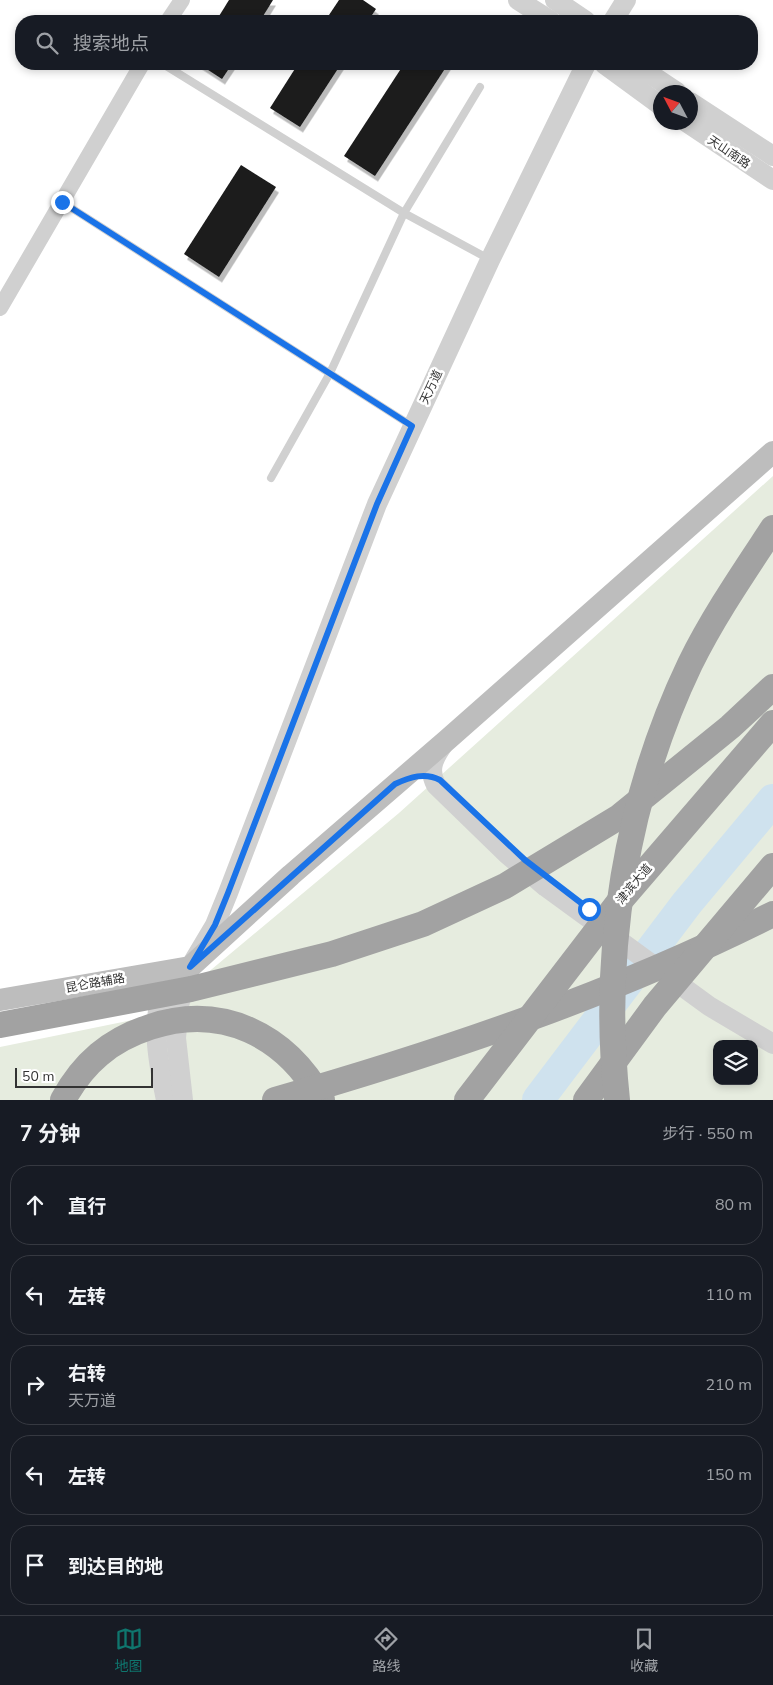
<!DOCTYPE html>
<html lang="zh">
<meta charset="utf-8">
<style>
body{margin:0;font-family:"Nunito Sans","Noto Sans SC",sans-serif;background:#242831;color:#f1f3f6}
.controls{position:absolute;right:15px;bottom:15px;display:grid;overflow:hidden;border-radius:10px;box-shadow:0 2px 8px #0003}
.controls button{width:45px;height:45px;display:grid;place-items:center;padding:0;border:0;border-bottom:1px solid #363941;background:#171b24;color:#f1f3f6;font:25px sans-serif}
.compass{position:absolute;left:653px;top:85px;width:45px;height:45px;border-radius:50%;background:#171b24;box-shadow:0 2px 8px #0003;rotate:311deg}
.scale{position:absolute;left:15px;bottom:12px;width:138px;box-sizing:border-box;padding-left:5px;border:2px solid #333;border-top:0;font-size:14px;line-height:18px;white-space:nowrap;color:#333;-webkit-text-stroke:4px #fff;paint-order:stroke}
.stop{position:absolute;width:15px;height:15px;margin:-11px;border:4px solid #1a73e8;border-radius:50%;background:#fff}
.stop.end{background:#1a73e8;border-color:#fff;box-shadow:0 1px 5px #0008}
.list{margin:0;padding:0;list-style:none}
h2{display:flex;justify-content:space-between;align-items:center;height:65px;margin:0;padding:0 20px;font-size:21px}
h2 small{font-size:16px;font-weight:400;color:#9ea1a6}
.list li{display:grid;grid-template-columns:32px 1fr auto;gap:15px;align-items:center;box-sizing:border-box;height:80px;margin:0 10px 10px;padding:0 10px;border:1px solid #363941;border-radius:20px}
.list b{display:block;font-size:19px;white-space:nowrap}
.list p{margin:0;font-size:16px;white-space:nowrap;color:#9ea1a6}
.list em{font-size:16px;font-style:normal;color:#9ea1a6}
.icon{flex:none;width:28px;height:28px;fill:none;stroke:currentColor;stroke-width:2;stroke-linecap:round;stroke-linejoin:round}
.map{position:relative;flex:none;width:773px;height:1100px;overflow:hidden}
.search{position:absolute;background:#171b24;box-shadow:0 2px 8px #0003;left:15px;right:15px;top:15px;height:55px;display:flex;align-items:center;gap:12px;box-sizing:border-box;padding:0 18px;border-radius:20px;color:#9ea1a6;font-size:19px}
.sheet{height:515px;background:#171b24}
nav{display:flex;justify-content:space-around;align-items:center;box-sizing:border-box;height:70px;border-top:1px solid #363941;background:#171b24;font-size:14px;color:#9ea1a6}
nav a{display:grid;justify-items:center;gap:2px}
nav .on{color:#0f766e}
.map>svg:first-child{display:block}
.green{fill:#e6ecdf;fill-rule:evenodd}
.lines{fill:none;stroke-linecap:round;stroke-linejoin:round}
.river{stroke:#cfe2ee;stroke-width:32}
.building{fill:#1a1a1a;filter:url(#shadow)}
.service{stroke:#d0d0d0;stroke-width:8}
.minor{stroke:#d0d0d0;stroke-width:16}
.tertiary{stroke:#d0d0d0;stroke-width:20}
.secondary{stroke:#bdbdbd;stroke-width:22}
.trunk-bridge{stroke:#a2a2a2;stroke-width:26}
.route{stroke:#1a73e8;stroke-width:6}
.labels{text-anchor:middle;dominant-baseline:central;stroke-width:5;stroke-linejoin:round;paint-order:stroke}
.street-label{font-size:12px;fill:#333;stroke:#fff}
</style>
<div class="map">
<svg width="773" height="1100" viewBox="0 0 773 1100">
<defs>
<filter id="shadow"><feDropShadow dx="3" dy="5.5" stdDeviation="0" flood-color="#0004"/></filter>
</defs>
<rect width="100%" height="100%" fill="#fff"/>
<path class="green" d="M 773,476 L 773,1100 L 0,1100 L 0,1047 L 157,1015 L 399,813 ZM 717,1044 L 754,1044 L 754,1081 L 717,1081 Z"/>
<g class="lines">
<polyline class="river" points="538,1100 687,903 773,800"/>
</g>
<g class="building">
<polygon points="229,0 273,0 260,21 216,21"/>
<polygon points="339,0 363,0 376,9 368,21 325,21"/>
<polygon points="199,64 232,64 222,79"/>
<polygon points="298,64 341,64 300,127 270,108"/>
<polygon points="404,64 448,64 375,176 344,156"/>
<polygon points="241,165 276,187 219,277 184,254"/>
</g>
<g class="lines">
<g class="service">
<polyline points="163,64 404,213 489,259"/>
<polyline points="62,202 412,426"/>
<polyline points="271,478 330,373 404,213 480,87"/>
</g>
<g class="minor">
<polyline points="168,21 182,0"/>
<polyline points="0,308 142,64"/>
</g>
<g class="tertiary">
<polyline points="518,0 551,21"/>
<polyline points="555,0 586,21"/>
<polyline points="613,21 626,0"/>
<polyline points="604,64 660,105"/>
<polyline points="635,64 677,92"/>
<polyline points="690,102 773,156"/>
<polyline points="686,122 773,180"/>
<path d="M 443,745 C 433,759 428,770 436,785 L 507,854 L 546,887 L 709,1006 L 773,1044"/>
<path d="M 166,1100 C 160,1070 146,1009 170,985"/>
<polyline points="183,1100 176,1038 179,1005 190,967 215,925 228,893 377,504 490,260 586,64"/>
</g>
<polyline class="secondary" points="0,1000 190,967 291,875 447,740 773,452"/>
<g class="trunk-bridge">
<polyline points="0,1025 191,989 332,954 423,924 505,886 619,817 730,727 773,687"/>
<path d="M 63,1100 C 83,1063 110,1040 150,1027 C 222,1003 286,1035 322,1100"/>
<path d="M 275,1100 C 446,1051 614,994 773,914"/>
<polyline points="467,1100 619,902 773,723"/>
<polyline points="586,1100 655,1006 773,866"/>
<path d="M 617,1100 C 601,952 626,798 690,664 C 713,617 744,572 773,528"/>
</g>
</g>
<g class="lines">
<path class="route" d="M 62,202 L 412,426 L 377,504 L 228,893 L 215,925 L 190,967 L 395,784 C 410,777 425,772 440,780 L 525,860 L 589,909"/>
</g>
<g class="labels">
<g class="street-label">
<text transform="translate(729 152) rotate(34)">天山南路</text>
<text transform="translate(431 387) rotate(-65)">天万道</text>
<text transform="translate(634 884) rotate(-50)">津滨大道</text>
<text transform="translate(95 983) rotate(-10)">昆仑路辅路</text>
</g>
</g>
</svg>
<div class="controls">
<button><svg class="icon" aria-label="layers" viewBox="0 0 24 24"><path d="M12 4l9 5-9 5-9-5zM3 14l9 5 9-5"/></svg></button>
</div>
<svg class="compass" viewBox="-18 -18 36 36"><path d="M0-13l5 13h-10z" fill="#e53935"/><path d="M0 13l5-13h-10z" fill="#9ea1a6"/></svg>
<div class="scale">50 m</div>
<div class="stop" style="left:589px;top:909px"></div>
<div class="stop end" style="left:62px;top:202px"></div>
<div class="search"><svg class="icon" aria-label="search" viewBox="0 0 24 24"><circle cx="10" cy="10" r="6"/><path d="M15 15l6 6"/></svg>搜索地点</div>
</div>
<section class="sheet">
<h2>7 分钟<small>步行 · 550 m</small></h2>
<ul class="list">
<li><svg class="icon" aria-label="ahead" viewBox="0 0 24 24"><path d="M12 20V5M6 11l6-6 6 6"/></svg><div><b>直行</b></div><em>80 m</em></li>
<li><svg class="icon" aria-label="left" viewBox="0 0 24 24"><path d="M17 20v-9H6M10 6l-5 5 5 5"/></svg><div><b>左转</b></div><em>110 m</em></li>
<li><svg class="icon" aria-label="right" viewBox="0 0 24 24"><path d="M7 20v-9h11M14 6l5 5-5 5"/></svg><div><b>右转</b><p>天万道</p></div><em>210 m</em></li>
<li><svg class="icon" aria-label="left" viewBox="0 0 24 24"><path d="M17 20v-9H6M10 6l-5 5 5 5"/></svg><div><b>左转</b></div><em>150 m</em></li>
<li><svg class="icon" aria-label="arrive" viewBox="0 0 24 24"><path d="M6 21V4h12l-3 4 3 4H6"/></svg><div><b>到达目的地</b></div></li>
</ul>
</section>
<nav>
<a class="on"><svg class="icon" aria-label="map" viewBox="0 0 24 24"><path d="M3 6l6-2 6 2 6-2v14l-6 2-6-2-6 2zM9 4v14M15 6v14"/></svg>地图</a>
<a><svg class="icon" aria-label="directions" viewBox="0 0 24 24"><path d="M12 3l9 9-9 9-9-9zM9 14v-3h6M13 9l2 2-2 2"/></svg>路线</a>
<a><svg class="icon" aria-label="saved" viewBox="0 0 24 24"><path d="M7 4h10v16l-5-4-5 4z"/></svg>收藏</a>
</nav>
